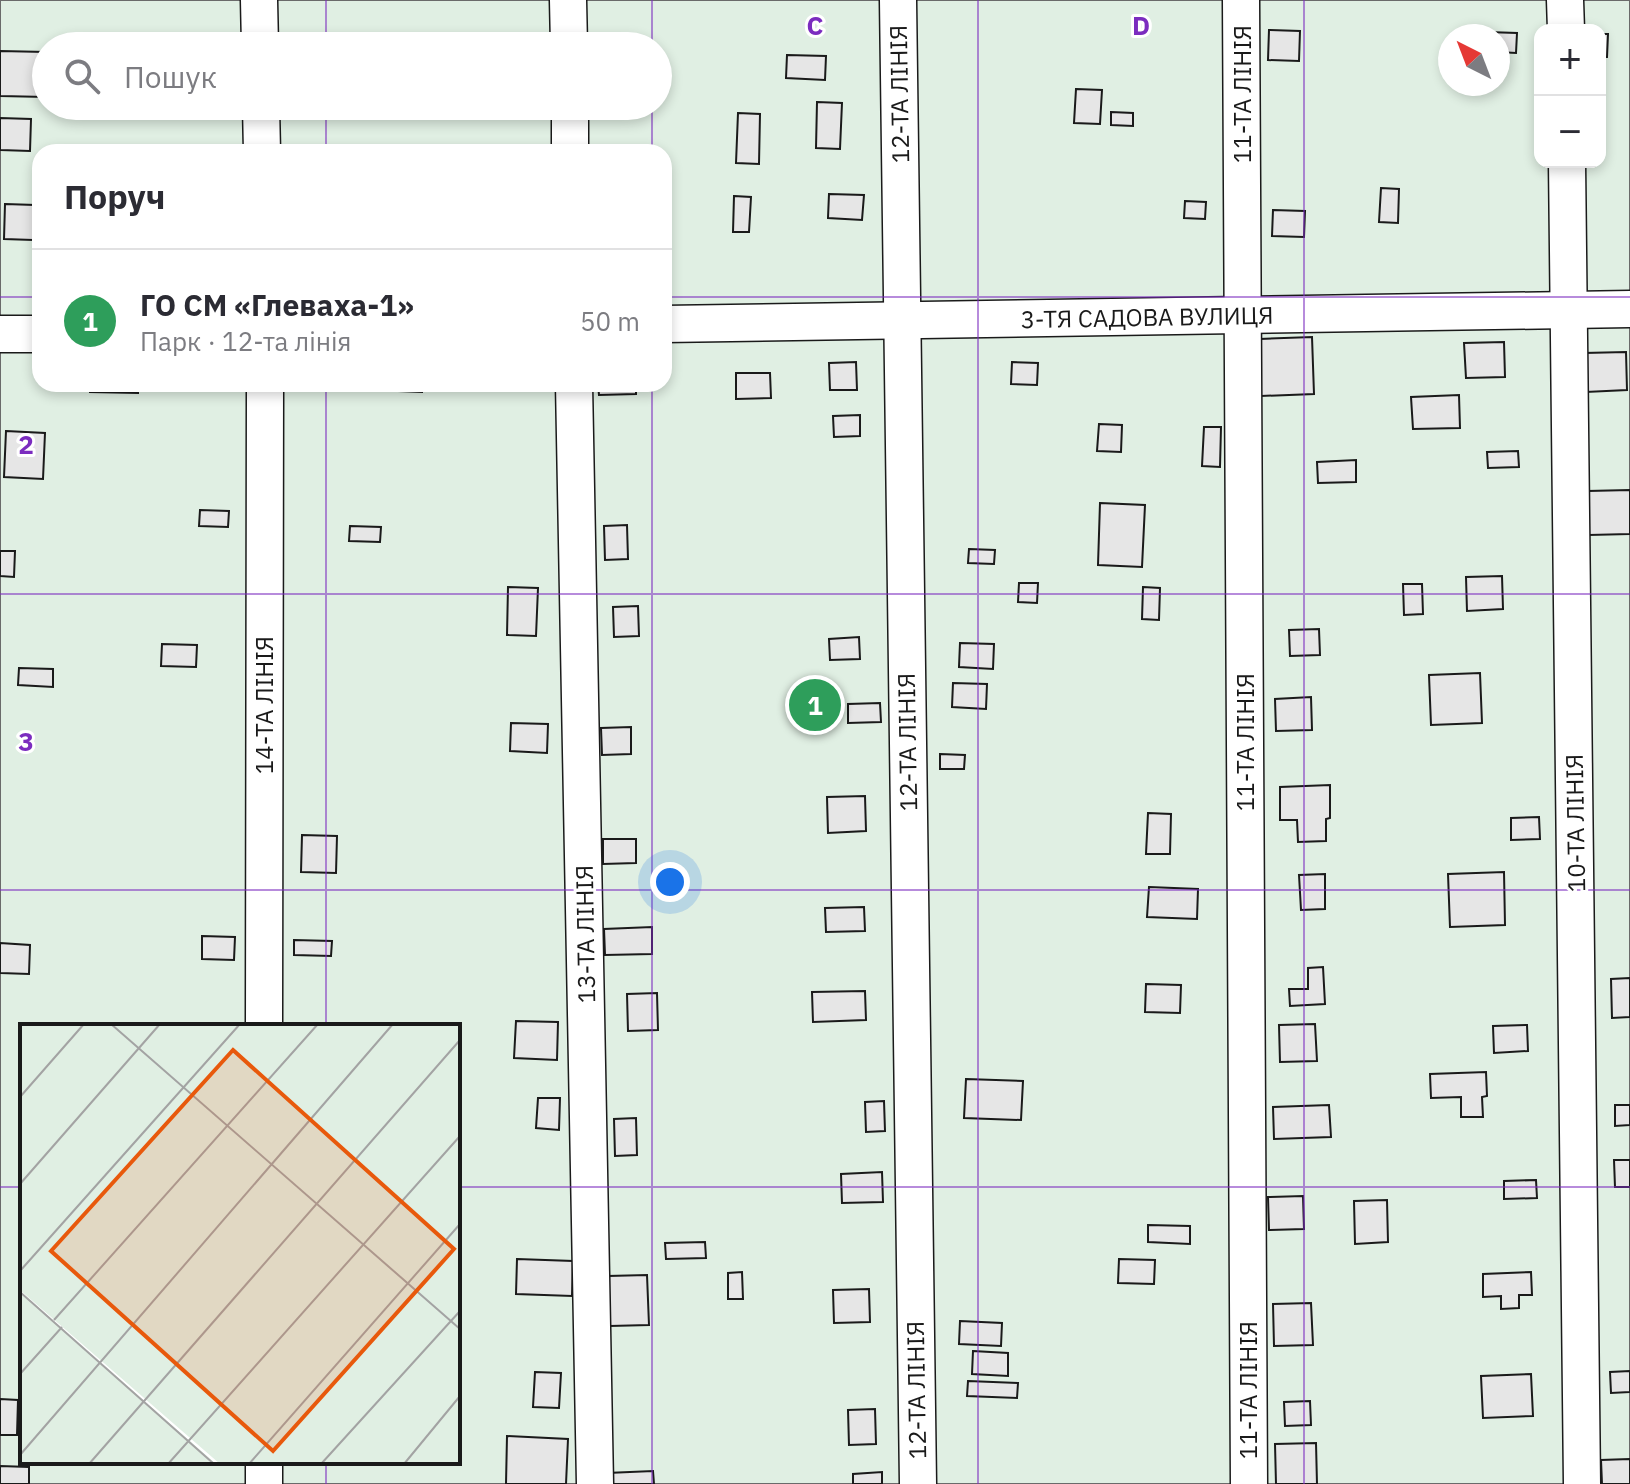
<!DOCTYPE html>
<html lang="uk">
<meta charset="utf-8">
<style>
body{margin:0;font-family:"IBM Plex Sans",sans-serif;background:#f7f7f7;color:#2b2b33}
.controls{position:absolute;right:24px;top:24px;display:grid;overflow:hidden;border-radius:16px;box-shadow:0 4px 12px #0003}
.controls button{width:72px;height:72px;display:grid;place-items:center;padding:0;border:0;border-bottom:2px solid #e1e1e2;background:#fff;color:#2b2b33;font:40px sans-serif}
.compass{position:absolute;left:1438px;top:24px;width:72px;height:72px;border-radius:50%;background:#fff;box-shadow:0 4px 12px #0003;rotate:318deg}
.you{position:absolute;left:670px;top:882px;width:28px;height:28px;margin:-20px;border:6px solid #fff;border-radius:50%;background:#1a73e8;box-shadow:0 0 0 12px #1a73e833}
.badge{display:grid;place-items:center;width:52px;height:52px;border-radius:50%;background:#ea580c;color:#fff;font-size:26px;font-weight:700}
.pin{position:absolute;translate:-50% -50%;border:4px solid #fff;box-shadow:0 2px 8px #0006}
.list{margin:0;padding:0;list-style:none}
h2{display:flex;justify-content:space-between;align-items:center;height:104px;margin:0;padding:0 32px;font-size:34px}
h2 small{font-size:26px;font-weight:400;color:#7c7c81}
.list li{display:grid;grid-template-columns:52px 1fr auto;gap:24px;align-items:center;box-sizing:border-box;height:144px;padding:0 32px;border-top:2px solid #e1e1e2}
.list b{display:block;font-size:30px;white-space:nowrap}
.list p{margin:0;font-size:26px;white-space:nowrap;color:#7c7c81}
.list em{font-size:26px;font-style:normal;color:#7c7c81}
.icon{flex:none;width:44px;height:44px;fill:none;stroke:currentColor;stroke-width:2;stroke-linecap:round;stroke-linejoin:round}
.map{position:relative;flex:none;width:1630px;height:1484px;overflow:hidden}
.search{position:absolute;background:#fff;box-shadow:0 4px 12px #0003;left:32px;top:32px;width:640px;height:88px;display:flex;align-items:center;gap:20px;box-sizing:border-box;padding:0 28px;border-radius:44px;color:#7c7c81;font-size:30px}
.panel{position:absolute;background:#fff;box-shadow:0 4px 12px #0003;left:32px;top:144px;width:640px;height:248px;border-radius:24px}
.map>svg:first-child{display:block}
.green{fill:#e0efe3;stroke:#6a6a6a;stroke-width:2;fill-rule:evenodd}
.building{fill:#e6e6e6;stroke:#1a1a1a;stroke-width:2}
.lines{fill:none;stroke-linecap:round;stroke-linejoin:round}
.minor-casing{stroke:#1a1a1a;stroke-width:39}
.minor{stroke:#fff;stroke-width:36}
.grid{fill:none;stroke:#7b2cbf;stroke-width:2;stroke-opacity:0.55}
.labels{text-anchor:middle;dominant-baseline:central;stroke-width:6;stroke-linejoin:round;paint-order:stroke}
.street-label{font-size:24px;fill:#1a1a1a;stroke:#fff}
.inset-road{fill:none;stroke:#a3a3a3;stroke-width:2}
.view{fill:#e8590c;fill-opacity:0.15;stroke:#e8590c;stroke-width:4}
.inset-edge{fill:none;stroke:#1a1a1a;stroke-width:4}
.grid-label{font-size:26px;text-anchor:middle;font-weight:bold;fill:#7b2cbf;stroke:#fff;stroke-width:6;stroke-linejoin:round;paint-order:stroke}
</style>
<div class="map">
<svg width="1630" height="1484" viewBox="0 0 1630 1484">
<rect width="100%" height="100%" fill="#fff"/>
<path class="green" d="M 0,0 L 1630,0 L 1630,1484 L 0,1484 ZM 1540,30 L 1600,30 L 1600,162 L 1540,162 ZM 1450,36 L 1498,36 L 1498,84 L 1450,84 ZM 46,46 L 658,46 L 658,106 L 46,106 ZM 40,152 L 664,152 L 664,384 L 40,384 ZM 22,1026 L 458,1026 L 458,1462 L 22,1462 Z"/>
<g class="building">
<polygon points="1269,30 1300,31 1299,61 1268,60"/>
<polygon points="1487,32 1517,33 1516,53 1498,52 1498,36 1487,36"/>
<polygon points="1600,34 1608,34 1607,57 1600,57"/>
<polygon points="0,51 46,52 46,97 0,96"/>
<polygon points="787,55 826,56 825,80 786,78"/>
<polygon points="1076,89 1102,90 1100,124 1074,123"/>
<polygon points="817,102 842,103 840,149 816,148"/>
<polygon points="1111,112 1133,113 1133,126 1111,125"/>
<polygon points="738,113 760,114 759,164 736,163"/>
<polygon points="0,118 31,119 30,151 0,150"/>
<polygon points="1381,188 1399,189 1398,223 1379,222"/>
<polygon points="829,194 864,195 862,220 828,218"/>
<polygon points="734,196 751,197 749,232 733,232"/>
<polygon points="1185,201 1206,202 1205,219 1184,218"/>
<polygon points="5,204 35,205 33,240 4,239"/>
<polygon points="1273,210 1305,211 1304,237 1272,236"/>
<polygon points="1312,337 1314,394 1261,396 1260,339"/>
<polygon points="1504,342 1505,377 1466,378 1464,343"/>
<polygon points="1626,352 1627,390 1586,392 1584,353"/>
<polygon points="856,362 857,390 830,390 829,363"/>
<polygon points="1012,362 1038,363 1037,385 1011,384"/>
<polygon points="736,373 770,373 771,398 736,399"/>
<polygon points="90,384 138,384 138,393 90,392"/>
<polygon points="400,384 422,384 422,392 399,391"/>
<polygon points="598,384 636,384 636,394 599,395"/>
<polygon points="1459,395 1460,428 1413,429 1411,397"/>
<polygon points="860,415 860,436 834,437 833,416"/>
<polygon points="1099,424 1122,425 1121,452 1097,451"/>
<polygon points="1204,427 1221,427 1220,467 1202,466"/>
<polygon points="6,431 45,433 43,479 4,477"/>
<polygon points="1518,451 1519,467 1488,468 1487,452"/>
<polygon points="1356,460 1356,482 1318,483 1317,462"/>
<polygon points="1630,490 1630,534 1589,535 1588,491"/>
<polygon points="1100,503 1145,505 1142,567 1098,565"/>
<polygon points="200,510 229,511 228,527 199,526"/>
<polygon points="627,525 628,559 605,560 604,526"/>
<polygon points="350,526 381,527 380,542 349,541"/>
<polygon points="969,549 995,550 994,564 968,563"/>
<polygon points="0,551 15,551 14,577 0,576"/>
<polygon points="1502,576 1503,609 1467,611 1466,577"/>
<polygon points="1019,583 1038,583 1037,603 1018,602"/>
<polygon points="1403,584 1422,584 1423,614 1404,615"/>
<polygon points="508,587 538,588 536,636 507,635"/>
<polygon points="1143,587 1160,588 1159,620 1142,619"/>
<polygon points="638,606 639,636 614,637 613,607"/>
<polygon points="1319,629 1320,655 1290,656 1289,630"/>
<polygon points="859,637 860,659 830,660 829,639"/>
<polygon points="960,643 994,644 993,669 959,667"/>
<polygon points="162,644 197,645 196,667 161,666"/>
<polygon points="19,668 53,669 53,687 18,685"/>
<polygon points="1480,673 1482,723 1431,725 1429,675"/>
<polygon points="953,683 987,684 986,709 952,707"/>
<polygon points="1311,697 1312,730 1276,731 1275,699"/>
<polygon points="880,703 881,722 848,723 848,704"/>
<polygon points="511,723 548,724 547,753 510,751"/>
<polygon points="631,727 631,754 602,755 601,728"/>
<polygon points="940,754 965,755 964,769 940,769"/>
<polygon points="1330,785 1330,818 1326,819 1326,841 1298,842 1297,820 1280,820 1280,787"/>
<polygon points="865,796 866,831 828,833 827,797"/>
<polygon points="1148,813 1171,814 1170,854 1146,854"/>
<polygon points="1539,817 1540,839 1511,840 1511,818"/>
<polygon points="302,835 337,836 336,873 301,872"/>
<polygon points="603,839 636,839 636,863 603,864"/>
<polygon points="1504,872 1505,925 1450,927 1448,874"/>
<polygon points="1325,874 1325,909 1301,910 1299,875"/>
<polygon points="1149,887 1198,889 1197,919 1147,917"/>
<polygon points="864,907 865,931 826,932 825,908"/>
<polygon points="652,927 652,954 605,955 604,929"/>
<polygon points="202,936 235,937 234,960 202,959"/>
<polygon points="294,940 332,941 331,956 294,955"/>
<polygon points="0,943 30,945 29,974 0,973"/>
<polygon points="1323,967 1325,1004 1290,1006 1289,989 1308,989 1308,968"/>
<polygon points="1630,978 1630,1017 1612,1018 1611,979"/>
<polygon points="1146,984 1181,985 1180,1013 1145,1012"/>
<polygon points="865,991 866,1020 813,1022 812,992"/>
<polygon points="657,993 658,1030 628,1031 627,994"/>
<polygon points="516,1021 558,1022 557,1060 514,1058"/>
<polygon points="1315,1024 1317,1061 1280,1062 1279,1025"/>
<polygon points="1527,1025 1528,1051 1494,1053 1493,1026"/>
<polygon points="1486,1072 1487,1096 1482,1097 1483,1117 1461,1117 1461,1097 1431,1098 1430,1074"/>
<polygon points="966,1079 1023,1081 1021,1120 964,1118"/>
<polygon points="538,1098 560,1098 559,1130 536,1128"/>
<polygon points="884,1101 885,1131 866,1132 865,1102"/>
<polygon points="1329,1105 1331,1137 1274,1139 1273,1107"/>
<polygon points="1615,1105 1630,1105 1630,1125 1615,1126"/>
<polygon points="636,1118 637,1155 615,1156 614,1119"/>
<polygon points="1614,1160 1630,1160 1630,1187 1615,1187"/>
<polygon points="882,1172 883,1202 842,1203 841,1174"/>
<polygon points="1536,1180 1537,1198 1504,1199 1504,1181"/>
<polygon points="1303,1196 1304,1229 1269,1230 1268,1197"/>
<polygon points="1387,1200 1388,1242 1355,1244 1354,1201"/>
<polygon points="1148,1225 1190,1226 1190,1244 1148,1242"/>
<polygon points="705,1242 706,1258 666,1259 665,1243"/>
<polygon points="517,1259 573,1261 572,1296 516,1294"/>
<polygon points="1119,1259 1155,1260 1154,1284 1118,1283"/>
<polygon points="742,1272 743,1299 728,1299 728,1273"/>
<polygon points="1531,1272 1532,1295 1519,1295 1519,1308 1501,1309 1501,1296 1483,1297 1483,1274"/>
<polygon points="647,1275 649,1325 610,1326 608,1276"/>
<polygon points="869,1289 870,1322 834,1323 833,1290"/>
<polygon points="1311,1303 1313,1345 1274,1346 1273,1304"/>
<polygon points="960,1321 1002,1323 1001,1346 959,1344"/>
<polygon points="973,1351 1008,1353 1008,1376 972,1374"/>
<polygon points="1630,1371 1630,1392 1611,1393 1610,1372"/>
<polygon points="535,1372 561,1373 559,1408 533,1407"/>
<polygon points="1531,1374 1533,1416 1483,1418 1481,1376"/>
<polygon points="968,1381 1018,1383 1017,1398 967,1396"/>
<polygon points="0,1399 18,1400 17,1435 0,1435"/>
<polygon points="1310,1401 1311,1425 1285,1426 1284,1402"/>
<polygon points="875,1409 876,1444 849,1445 848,1410"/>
<polygon points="507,1436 568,1439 566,1484 506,1484"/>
<polygon points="1316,1443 1317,1484 1276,1484 1275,1444"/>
<polygon points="1630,1459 1630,1484 1602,1484 1601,1460"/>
<polygon points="0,1466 29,1467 29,1484 0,1484"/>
<polygon points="653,1471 654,1484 607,1484 607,1473"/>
<polygon points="882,1472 882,1484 853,1484 853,1474"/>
</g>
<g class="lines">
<defs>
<g id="minor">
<polyline points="259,0 260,46"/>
<polyline points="568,0 569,46"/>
<polyline points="898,0 918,1484"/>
<polyline points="1241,0 1249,1484"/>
<polyline points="1565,0 1566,30"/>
<polyline points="261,106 262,152"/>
<polyline points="570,106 570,152"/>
<polyline points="1567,162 1582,1484"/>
<polyline points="664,324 1630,309"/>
<polyline points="0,334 40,334"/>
<polyline points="574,384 595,1484"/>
<polyline points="264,1026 265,384"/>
<polyline points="264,1484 264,1462"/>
</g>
</defs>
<use href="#minor" class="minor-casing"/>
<use href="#minor" class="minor"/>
</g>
<path class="grid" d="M 326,0 L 326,46M 652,0 L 652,46M 978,0 L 978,1484M 1304,0 L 1304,1484M 326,106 L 326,152M 652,106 L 652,152M 0,297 L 40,297M 664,297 L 1630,297M 326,384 L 326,1026M 652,384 L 652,1484M 0,594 L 1630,594M 0,890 L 1630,890M 0,1187 L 22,1187M 458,1187 L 1630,1187M 326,1462 L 326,1484"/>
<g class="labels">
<g class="street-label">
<text transform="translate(899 94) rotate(-91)">12-ТА ЛІНІЯ</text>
<text transform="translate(1242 94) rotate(-90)">11-ТА ЛІНІЯ</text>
<text transform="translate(1147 317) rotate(-1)">3-ТЯ САДОВА ВУЛИЦЯ</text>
<text transform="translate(264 705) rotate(-90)">14-ТА ЛІНІЯ</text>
<text transform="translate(907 742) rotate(-91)">12-ТА ЛІНІЯ</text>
<text transform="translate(1245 742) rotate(-90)">11-ТА ЛІНІЯ</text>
<text transform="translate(1575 823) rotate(-91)">10-ТА ЛІНІЯ</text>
<text transform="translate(585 934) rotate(-91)">13-ТА ЛІНІЯ</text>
<text transform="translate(916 1390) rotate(-91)">12-ТА ЛІНІЯ</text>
<text transform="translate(1248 1390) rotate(-90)">11-ТА ЛІНІЯ</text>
</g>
</g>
<g transform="translate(20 1024)">
<rect width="440" height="440" fill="#fff"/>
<path d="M 0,0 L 440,0 L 440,440 L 200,440 L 0,266 ZM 0,268 L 196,440 L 0,440 Z" fill="#e0efe3"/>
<path class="inset-road" d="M 91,0 L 440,305M 0,73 L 64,0M 0,160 L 140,0M 0,247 L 220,0M 0,268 L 194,440M 34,296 L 298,0M 0,350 L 42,303M 0,431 L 373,0M 69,440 L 440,16M 148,440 L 440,112M 229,440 L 440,200M 301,440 L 440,287M 384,440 L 440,372"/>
<path class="view" d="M 213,26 L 434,225 L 253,427 L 31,227 Z"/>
<rect width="440" height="440" class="inset-edge"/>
</g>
<g class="grid-label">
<text x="815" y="35">C</text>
<text x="1141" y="35">D</text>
<text x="26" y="454">2</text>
<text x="26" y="751">3</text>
</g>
</svg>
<div class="controls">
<button>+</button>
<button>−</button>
</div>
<svg class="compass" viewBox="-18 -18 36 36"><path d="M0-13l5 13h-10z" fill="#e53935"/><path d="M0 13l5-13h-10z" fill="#7c7c81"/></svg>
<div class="you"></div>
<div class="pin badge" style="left:815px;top:705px;background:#2e9e5b">1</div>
<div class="search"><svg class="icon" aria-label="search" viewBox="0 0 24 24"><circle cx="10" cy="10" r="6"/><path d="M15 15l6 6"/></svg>Пошук</div>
<section class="panel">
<h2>Поруч<small></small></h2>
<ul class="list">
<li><span class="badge" style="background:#2e9e5b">1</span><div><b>ГО СМ «Глеваха-1»</b><p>Парк · 12-та лінія</p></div><em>50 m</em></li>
</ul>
</section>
</div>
